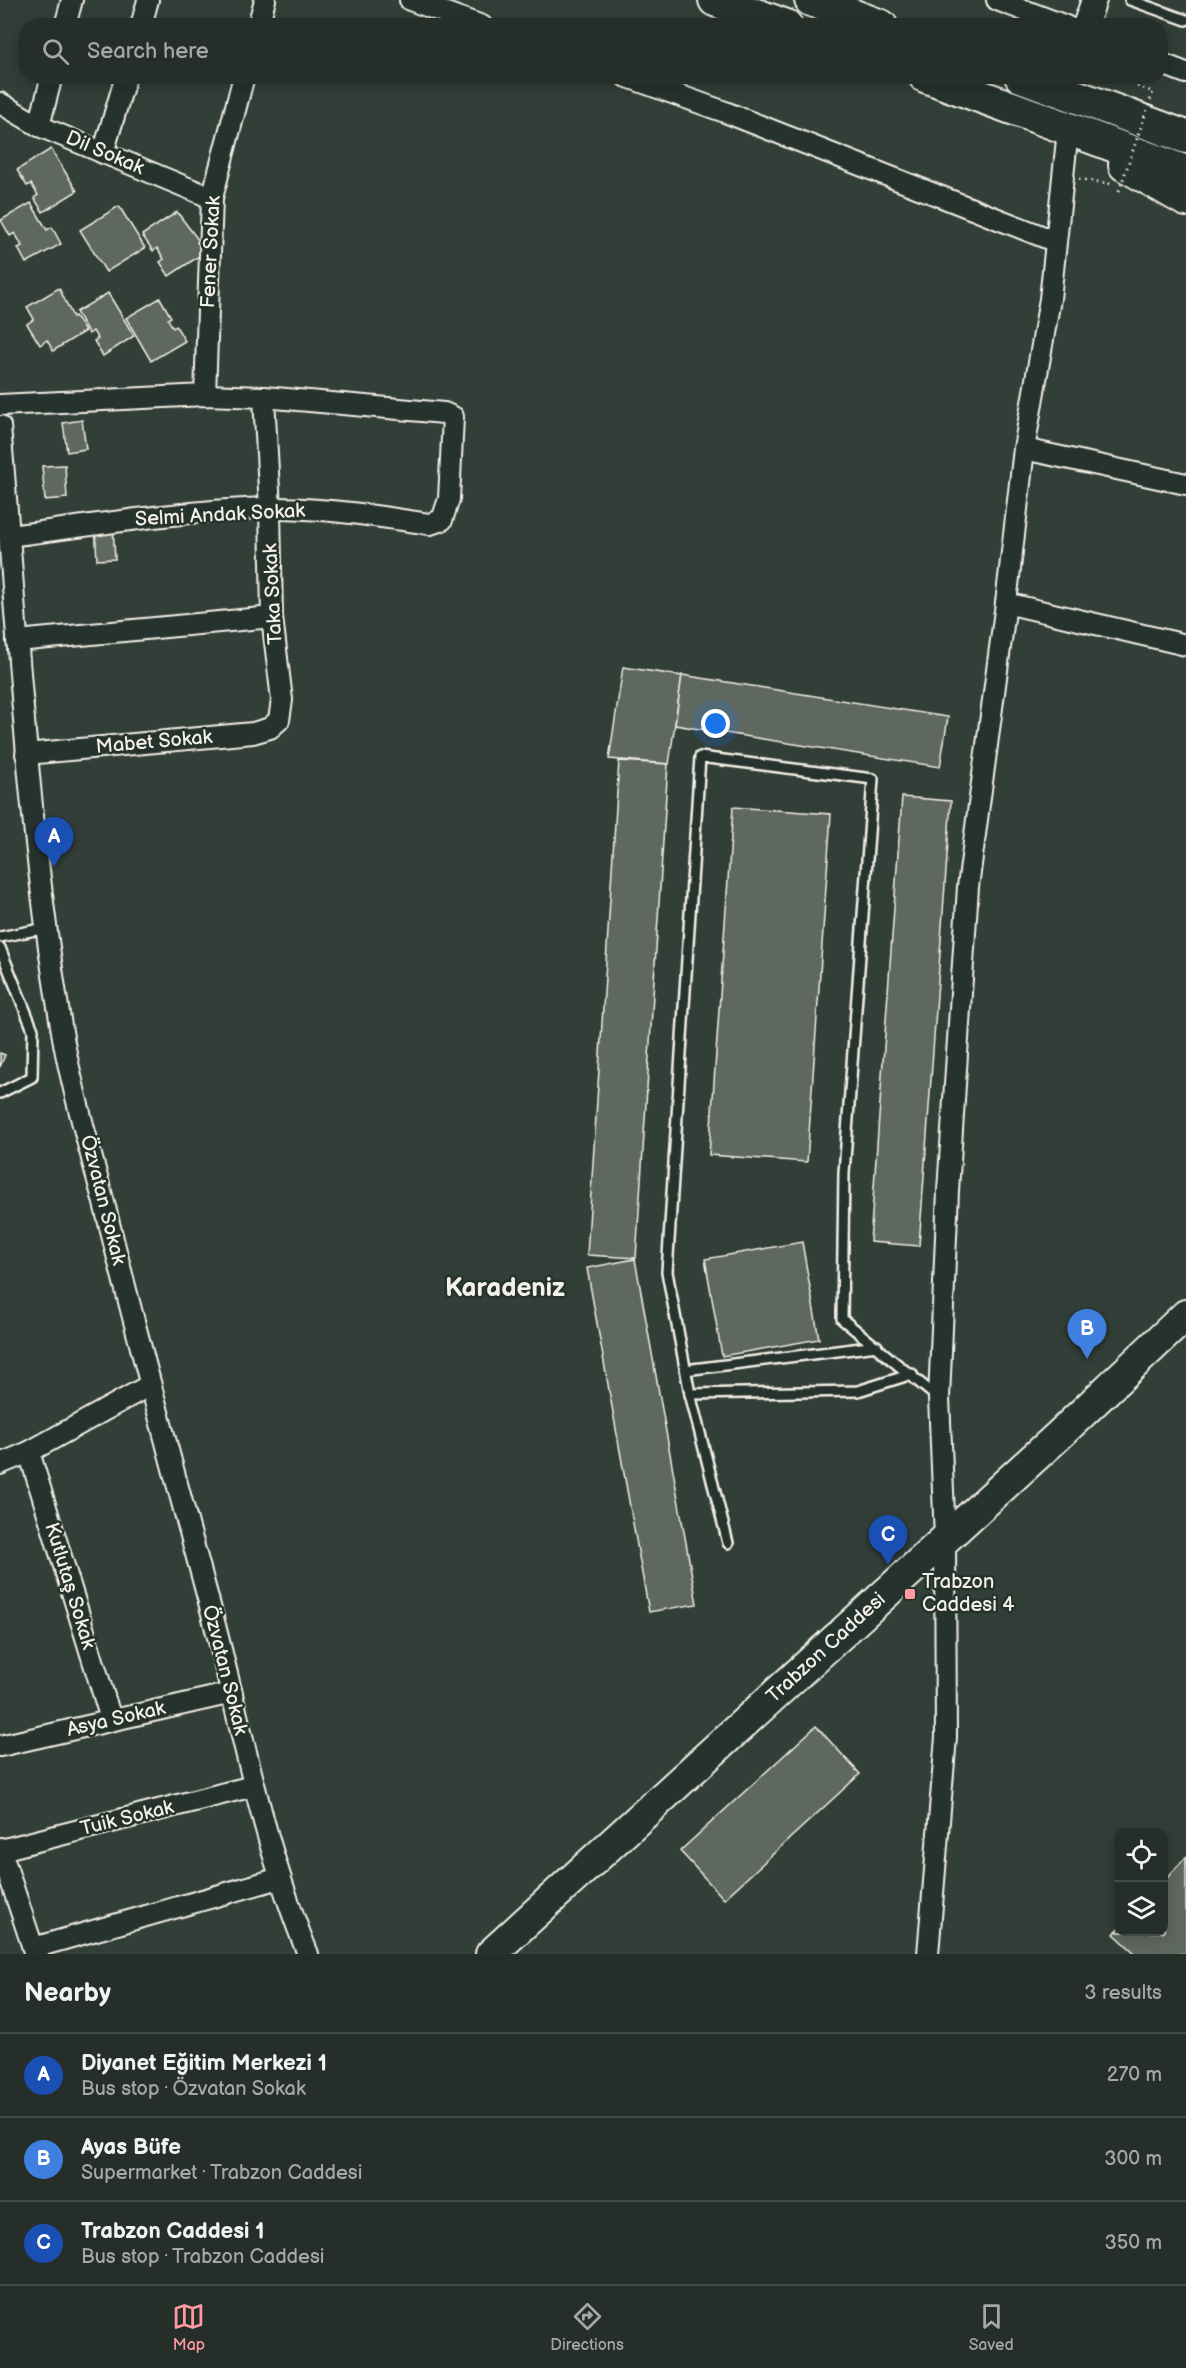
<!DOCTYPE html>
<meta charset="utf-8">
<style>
body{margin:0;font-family:"Balsamiq Sans",sans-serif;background:#323a36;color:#f1f3f6}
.controls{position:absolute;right:18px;bottom:18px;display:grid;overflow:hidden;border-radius:12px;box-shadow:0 3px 15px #0003}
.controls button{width:54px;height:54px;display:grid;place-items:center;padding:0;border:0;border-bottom:2px solid #424a47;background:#262e2a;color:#f1f3f6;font:30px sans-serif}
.you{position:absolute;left:716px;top:724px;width:21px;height:21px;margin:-15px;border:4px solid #fff;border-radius:50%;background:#1a73e8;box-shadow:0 0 0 9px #1a73e833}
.badge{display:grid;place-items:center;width:39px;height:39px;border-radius:50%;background:#ff9aa2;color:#fff;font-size:20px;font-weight:700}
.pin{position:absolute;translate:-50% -50px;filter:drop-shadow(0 2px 3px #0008)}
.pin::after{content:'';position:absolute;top:32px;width:21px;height:18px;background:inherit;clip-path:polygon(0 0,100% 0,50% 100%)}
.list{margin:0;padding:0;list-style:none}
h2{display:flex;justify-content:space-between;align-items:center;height:78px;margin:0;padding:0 24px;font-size:26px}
h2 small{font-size:20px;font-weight:400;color:#a4a8a8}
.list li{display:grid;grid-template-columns:39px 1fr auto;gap:18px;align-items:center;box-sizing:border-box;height:84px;padding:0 24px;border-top:2px solid #424a47}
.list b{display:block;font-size:22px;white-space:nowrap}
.list p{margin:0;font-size:20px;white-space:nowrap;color:#a4a8a8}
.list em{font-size:20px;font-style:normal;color:#a4a8a8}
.icon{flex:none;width:33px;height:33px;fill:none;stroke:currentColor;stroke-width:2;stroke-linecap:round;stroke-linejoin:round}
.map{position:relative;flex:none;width:1186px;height:1954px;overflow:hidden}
.search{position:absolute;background:#262e2a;box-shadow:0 3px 15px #0003;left:18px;right:18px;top:18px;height:66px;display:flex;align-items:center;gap:15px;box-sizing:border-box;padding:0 21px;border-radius:24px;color:#a4a8a8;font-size:22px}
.sheet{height:330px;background:#262e2a}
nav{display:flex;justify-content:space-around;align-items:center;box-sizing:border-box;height:84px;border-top:2px solid #424a47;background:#262e2a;font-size:16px;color:#a4a8a8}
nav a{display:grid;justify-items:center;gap:3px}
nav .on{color:#ff9aa2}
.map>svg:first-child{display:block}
.building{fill:#5f6861;stroke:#f4f1e8;stroke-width:1.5}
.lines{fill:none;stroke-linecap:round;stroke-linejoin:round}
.service-casing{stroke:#f4f1e8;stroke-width:14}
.minor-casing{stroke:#f4f1e8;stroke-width:24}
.tertiary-casing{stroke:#f4f1e8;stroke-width:28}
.primary-casing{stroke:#f4f1e8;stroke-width:34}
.trunk-casing{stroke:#f4f1e8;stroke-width:36}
.path{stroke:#f4f1e8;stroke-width:3;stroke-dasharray:1.5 4.5;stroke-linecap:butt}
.service{stroke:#26332d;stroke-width:9}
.minor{stroke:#26332d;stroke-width:20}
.tertiary{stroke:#26332d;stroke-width:24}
.primary{stroke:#26332d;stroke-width:30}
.trunk{stroke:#26332d;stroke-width:32}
.path-bridge{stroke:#f4f1e8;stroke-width:3;stroke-dasharray:1.5 4.5;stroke-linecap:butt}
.poi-dot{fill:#ff9aa2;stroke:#26332d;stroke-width:2}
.labels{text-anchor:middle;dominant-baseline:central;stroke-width:5;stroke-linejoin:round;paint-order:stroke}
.street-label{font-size:20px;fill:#f4f1e8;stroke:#26332d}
.poi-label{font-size:20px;fill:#f4f1e8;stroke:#26332d;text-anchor:start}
.district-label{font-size:26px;font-weight:bold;fill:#f4f1e8;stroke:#26332d}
</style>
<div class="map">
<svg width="1186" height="1954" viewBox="0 0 1186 1954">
<rect width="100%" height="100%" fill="#323e38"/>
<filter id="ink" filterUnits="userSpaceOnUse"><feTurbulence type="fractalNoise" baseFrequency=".0167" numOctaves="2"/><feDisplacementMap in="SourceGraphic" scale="12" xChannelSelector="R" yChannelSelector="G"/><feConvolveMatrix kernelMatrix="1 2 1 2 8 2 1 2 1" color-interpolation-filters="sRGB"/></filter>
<g filter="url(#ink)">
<g class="building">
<polygon points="51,149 77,191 43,212 34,198 38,195 31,184 27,186 17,170"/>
<polygon points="31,203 47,230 52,227 61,244 26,263 18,248 22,246 15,233 10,236 1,220"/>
<polygon points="119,206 145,248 106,272 80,230"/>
<polygon points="177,212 199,241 197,242 204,253 169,276 160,262 164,259 157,248 153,251 142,235"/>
<polygon points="59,288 73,317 75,316 85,331 53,351 47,340 40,345 27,324 34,319 27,307"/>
<polygon points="108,293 134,336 103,356 94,341 98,339 93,331 89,334 76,312"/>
<polygon points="160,298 171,317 168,319 173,328 176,326 185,341 151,361 126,318"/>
<polygon points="82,420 86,449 67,452 63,423"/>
<polygon points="65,465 67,498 45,500 42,466"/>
<polygon points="113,526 115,559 97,560 95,527"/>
<polygon points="623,667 682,676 669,764 609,759"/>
<polygon points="682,675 948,717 940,767 675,725"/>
<polygon points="619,761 668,764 636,1258 587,1255"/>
<polygon points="902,797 951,801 919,1246 870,1242"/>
<polygon points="733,807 831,814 807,1162 709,1155"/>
<polygon points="0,1053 5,1055 0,1067"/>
<polygon points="802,1242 819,1339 722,1356 705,1259"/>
<polygon points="635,1259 697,1604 649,1612 587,1268"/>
<polygon points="816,1726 860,1774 724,1899 680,1851"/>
<polygon points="1186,1857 1186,1954 1136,1954 1114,1934 1118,1929 1118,1932 1164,1932 1164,1881"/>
</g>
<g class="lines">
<defs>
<g id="service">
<polyline points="1130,0 1186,20"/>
<polyline points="0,937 46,928"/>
<polyline points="0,948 33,1030 32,1077 0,1093"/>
<polyline points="685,1370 877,1346"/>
<polyline points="690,1394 858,1391 912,1374"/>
<polyline points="728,1543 690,1394 667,1272 700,757 873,779 844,1173 842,1319 937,1397"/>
</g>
<g id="minor">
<polyline points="410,0 482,26"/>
<polyline points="997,0 1066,26"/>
<polyline points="65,26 72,0"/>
<polyline points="141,26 148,0"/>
<polyline points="258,26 265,0"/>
<polyline points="1160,63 1186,73"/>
<polyline points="625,76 725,112 1054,241"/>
<polyline points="0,103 39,126 212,198"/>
<polyline points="39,126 52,76"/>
<polyline points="103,153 126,76"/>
<polyline points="205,395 212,198 244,76"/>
<path d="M 0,405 L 205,395 L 264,397 L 444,413 L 453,417 L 449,499 L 442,520 L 430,524 C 375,516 321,507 265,508 C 180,511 94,525 10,536"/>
<path d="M 0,426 C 18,632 28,839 64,1043 C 74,1097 90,1150 104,1203 C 136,1333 171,1462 206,1591 C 239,1712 260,1837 308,1954"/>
<polyline points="1024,449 1186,484"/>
<polyline points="1006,603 1186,645"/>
<polyline points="17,641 272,617"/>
<polyline points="26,754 253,733 270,728 279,720 282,700 272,617 270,509 264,397"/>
<polyline points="29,1452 111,1719"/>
<polyline points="0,1464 29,1452 150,1385"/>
<polyline points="0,1746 232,1693"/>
<polyline points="0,1848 35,1954"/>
<polyline points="1,1850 253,1786"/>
<polyline points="33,1948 280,1878"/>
<polyline points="928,1954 946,1737 945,1538 939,1398 948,1191 968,887 1006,603 1024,449 1050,299 1068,130"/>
</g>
<polyline id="tertiary" points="1085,26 1094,0"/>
<g id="primary">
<path id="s1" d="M 491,1954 L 1058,1436 L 1186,1315"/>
</g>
<g id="trunk">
<polyline points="715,0 786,26"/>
<polyline points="811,0 881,26"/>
<polyline points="925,76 1186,172"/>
<polyline points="1021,76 1186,137"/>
<polyline points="1125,165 1186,200"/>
</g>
</defs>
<use href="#service" class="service-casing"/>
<use href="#minor" class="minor-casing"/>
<use href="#tertiary" class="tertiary-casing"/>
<use href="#primary" class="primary-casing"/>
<use href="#trunk" class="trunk-casing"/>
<g class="path">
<polyline points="1140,76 1136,86 1153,92"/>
<polyline points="1079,179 1111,184"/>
</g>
<use href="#service" class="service"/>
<use href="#minor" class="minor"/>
<use href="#tertiary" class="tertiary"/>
<use href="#primary" class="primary"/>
<use href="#trunk" class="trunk"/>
<polyline class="path-bridge" points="1119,191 1153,92"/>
</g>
</g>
<rect class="poi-dot" x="904" y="1588" width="12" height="12" rx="3"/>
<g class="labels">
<g class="street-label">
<text transform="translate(105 153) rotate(23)">Dil Sokak</text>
<text transform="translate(211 252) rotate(-87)">Fener Sokak</text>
<text transform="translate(220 515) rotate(-3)">Selmi Andak Sokak</text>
<text transform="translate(273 594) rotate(-93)">Taka Sokak</text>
<text transform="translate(154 742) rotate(-5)">Mabet Sokak</text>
<text transform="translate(103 1200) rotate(76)">Özvatan Sokak</text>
<text transform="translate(70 1586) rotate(73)">Kutlutaş Sokak</text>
<text stroke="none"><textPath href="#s1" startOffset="454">Trabzon Caddesi</textPath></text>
<text transform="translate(225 1670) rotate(76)">Özvatan Sokak</text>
<text transform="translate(116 1719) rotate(-13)">Asya Sokak</text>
<text transform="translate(127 1818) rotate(-14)">Tuik Sokak</text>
</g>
<g class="poi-label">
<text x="922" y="1582">Trabzon<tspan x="922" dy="23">Caddesi 4</tspan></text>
</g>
<g class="district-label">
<text x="505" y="1288">Karadeniz</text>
</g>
</g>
</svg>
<div class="controls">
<button><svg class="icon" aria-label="locate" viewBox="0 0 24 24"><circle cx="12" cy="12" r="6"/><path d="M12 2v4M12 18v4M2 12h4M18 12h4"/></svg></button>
<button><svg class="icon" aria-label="layers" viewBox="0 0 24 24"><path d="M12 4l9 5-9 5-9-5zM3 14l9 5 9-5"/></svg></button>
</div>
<div class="you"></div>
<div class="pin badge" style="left:54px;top:867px;background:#1a4fb4">A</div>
<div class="pin badge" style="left:1087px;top:1359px;background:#3f7fe0">B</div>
<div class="pin badge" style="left:888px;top:1565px;background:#1a4fb4">C</div>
<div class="search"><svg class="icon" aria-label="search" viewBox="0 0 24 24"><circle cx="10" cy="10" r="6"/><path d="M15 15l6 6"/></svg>Search here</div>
</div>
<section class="sheet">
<h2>Nearby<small>3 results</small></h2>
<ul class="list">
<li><span class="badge" style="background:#1a4fb4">A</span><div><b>Diyanet Eğitim Merkezi 1</b><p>Bus stop · Özvatan Sokak</p></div><em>270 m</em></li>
<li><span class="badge" style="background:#3f7fe0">B</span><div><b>Ayas Büfe</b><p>Supermarket · Trabzon Caddesi</p></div><em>300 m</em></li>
<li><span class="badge" style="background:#1a4fb4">C</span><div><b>Trabzon Caddesi 1</b><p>Bus stop · Trabzon Caddesi</p></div><em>350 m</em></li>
</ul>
</section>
<nav>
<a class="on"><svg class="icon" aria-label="map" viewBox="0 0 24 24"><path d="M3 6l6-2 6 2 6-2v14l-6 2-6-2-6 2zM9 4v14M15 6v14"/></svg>Map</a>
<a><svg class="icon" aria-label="directions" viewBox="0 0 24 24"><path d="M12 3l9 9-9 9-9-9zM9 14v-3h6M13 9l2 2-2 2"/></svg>Directions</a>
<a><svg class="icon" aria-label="saved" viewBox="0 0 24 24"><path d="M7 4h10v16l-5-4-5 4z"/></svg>Saved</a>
</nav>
